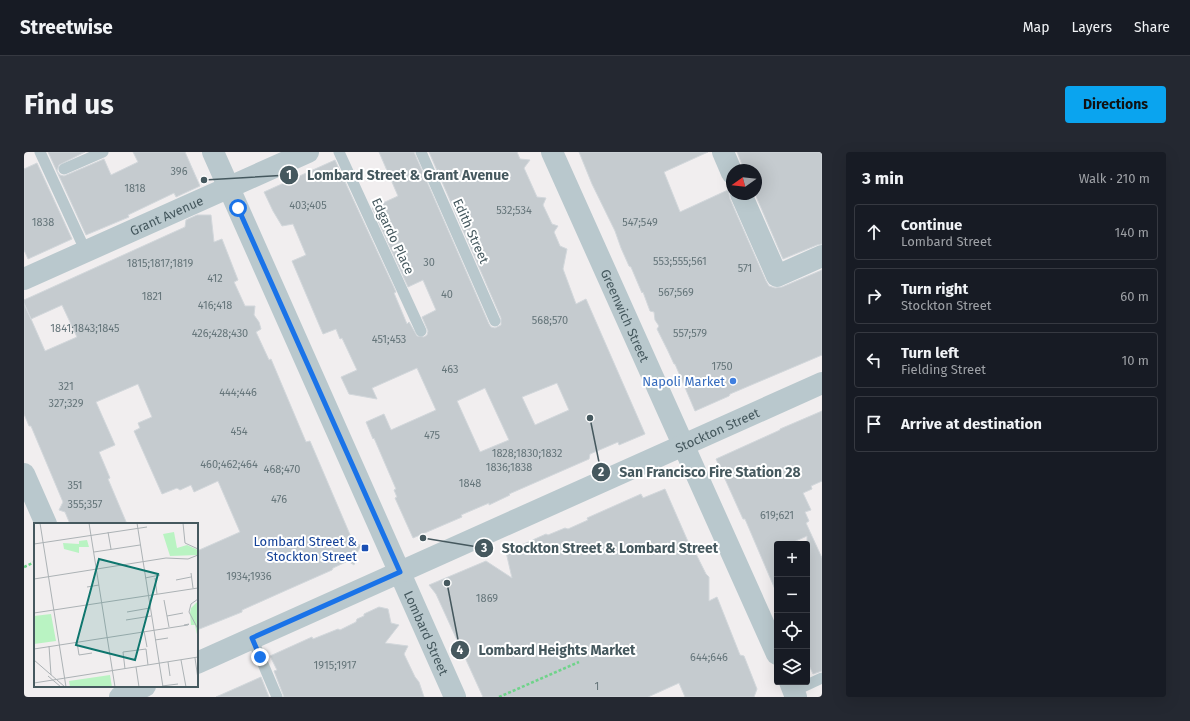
<!DOCTYPE html>
<meta charset="utf-8">
<style>
body{margin:0;font-family:"Fira Sans",sans-serif;background:#242831;color:#f1f3f6}
.controls{position:absolute;right:12px;bottom:12px;display:grid;overflow:hidden;border-radius:4px;box-shadow:0 4px 16px #0002}
.controls button{width:36px;height:36px;display:grid;place-items:center;padding:0;border:0;border-bottom:1px solid #363941;background:#171b24;color:#f1f3f6;font:20px sans-serif}
.compass{position:absolute;left:702px;top:12px;width:36px;height:36px;border-radius:50%;background:#171b24;box-shadow:0 4px 16px #0002;rotate:255deg}
.stop{position:absolute;width:12px;height:12px;margin:-9px;border:3px solid #1a73e8;border-radius:50%;background:#fff}
.stop.end{background:#1a73e8;border-color:#fff;box-shadow:0 1px 4px #0008}
.list{margin:0;padding:0;list-style:none}
h2{display:flex;justify-content:space-between;align-items:center;height:52px;margin:0;padding:0 16px;font-size:17px}
h2 small{font-size:13px;font-weight:400;color:#9ea1a6}
.list li{display:grid;grid-template-columns:26px 1fr auto;gap:12px;align-items:center;box-sizing:border-box;height:56px;margin:0 8px 8px;padding:0 8px;border:1px solid #363941;border-radius:4px}
.list b{display:block;font-size:15px;white-space:nowrap}
.list p{margin:0;font-size:13px;white-space:nowrap;color:#9ea1a6}
.list em{font-size:13px;font-style:normal;color:#9ea1a6}
.icon{flex:none;width:22px;height:22px;fill:none;stroke:currentColor;stroke-width:2;stroke-linecap:round;stroke-linejoin:round}
.map{position:relative;flex:none;width:798px;height:545px;overflow:hidden;border-radius:4px}
header{display:flex;align-items:center;gap:24px;box-sizing:border-box;height:56px;padding:0 20px;background:#171b24;border-bottom:1px solid #363941}
header strong{font-size:19px}
nav{display:flex;gap:22px;margin-inline-start:auto;font-size:14px}
.intro{display:flex;align-items:center;justify-content:space-between;box-sizing:border-box;height:96px;padding:0 24px}
h1{margin:0;font-size:28px}
.button{padding:10px 18px;border-radius:4px;background:#0aa4ef;color:#111;font-size:14px;font-weight:700}
main{display:flex;gap:24px;padding:0 24px}
aside{flex:1;background:#171b24;border-radius:4px;box-shadow:0 4px 16px #0002}
.map>svg:first-child{display:block}
.building{fill:#c5cbcf;stroke:#d2d7db;fill-rule:evenodd}
.lines{fill:none;stroke-linecap:round;stroke-linejoin:round}
.path{stroke:#6fd38a;stroke-width:2.5;stroke-dasharray:3 2;stroke-linecap:butt}
.lane{stroke:#b9c8cd;stroke-width:11}
.street{stroke:#b9c8cd;stroke-width:22}
.route{stroke:#1a73e8;stroke-width:5}
.shop-dot{fill:#3f7fe0;stroke:#fff;stroke-width:1.5}
.transit-dot{fill:#1a4fb4;stroke:#fff;stroke-width:1.5}
.labels{text-anchor:middle;dominant-baseline:central;stroke-width:4;stroke-linejoin:round;paint-order:stroke}
.number-label{font-size:11px;fill:#65757a}
.street-label{font-size:13px;fill:#45585e;stroke:#fff}
.shop-label{font-size:13px;fill:#366cbe;stroke:#fff;text-anchor:end}
.transit-label{font-size:13px;fill:#164399;stroke:#fff;text-anchor:end}
.inset-road{fill:none;stroke:#acb2b5;stroke-width:1}
.view{fill:#0f766e;fill-opacity:0.15;stroke:#0f766e;stroke-width:2}
.inset-edge{fill:none;stroke:#45585e;stroke-width:2}
.leader{fill:none;stroke:#45585e;stroke-width:1.5}
.callout-dot{fill:#45585e;stroke:#fff;stroke-width:1.5}
.mark-label{font-size:12px;text-anchor:middle;font-weight:bold;fill:#fff}
.callout-label{font-size:14px;text-anchor:middle;font-weight:bold;fill:#45585e;stroke:#fff;stroke-width:4;stroke-linejoin:round;paint-order:stroke}
</style>
<header>
<strong>Streetwise</strong>
<nav><a>Map</a><a>Layers</a><a>Share</a></nav>
</header>
<div class="intro"><h1>Find us</h1><a class="button">Directions</a></div>
<main>
<div class="map">
<svg width="798" height="545" viewBox="0 0 798 545">
<rect width="100%" height="100%" fill="#f1eeef"/>
<g class="building">
<polygon points="24,0 61,0 35,13 33,19 36,23 40,24 80,7 87,23 114,10 109,0 161,0 176,34 152,45 150,41 104,63 105,65 62,83"/>
<path d="M 355,0 L 390,0 L 465,172 L 467,175 L 471,176 L 477,173 L 477,166 L 405,0 L 493,0 L 496,7 L 506,8 L 500,16 L 509,36 L 513,45 L 522,46 L 519,53 L 528,72 L 534,74 L 530,80 L 536,94 L 543,97 L 539,117 L 552,152 L 562,147 L 621,282 L 595,293 L 594,290 L 566,302 L 565,307 L 485,342 L 486,343 L 465,353 L 465,351 L 437,363 L 438,365 L 389,386 L 371,346 L 373,345 L 370,338 L 372,337 L 350,286 L 349,287 L 342,270 L 360,262 L 367,278 L 412,258 L 393,216 L 348,236 L 353,247 L 325,242 L 317,225 L 333,218 L 318,186 L 316,187 L 312,177 L 299,182 L 268,109 L 282,103 L 269,72 L 258,74 L 249,59 L 240,40 L 311,8 L 372,140 L 370,141 L 383,172 L 385,170 L 393,184 L 400,185 L 403,183 L 404,179 L 398,165 L 412,158 L 399,128 L 384,135 L 348,56 L 374,44 ZM 533,231 L 545,258 L 511,273 L 498,245 ZM 461,236 L 485,288 L 456,300 L 433,249 Z"/>
<polygon points="555,0 684,0 640,20 656,60 706,37 705,41 706,47 742,129 745,134 751,136 758,135 798,118 798,203 706,242 705,244 671,259 651,212 650,212 644,199 633,177 635,174 631,168 630,160 626,159 619,140 618,141 607,115 605,114 597,96 591,79 568,32"/>
<polygon points="713,0 798,0 798,92 793,93 759,107 731,42 732,42 732,18 720,18"/>
<polygon points="13,11 48,87 4,107 0,98 0,17"/>
<path d="M 173,63 L 187,63 L 190,90 L 198,87 L 214,128 L 210,130 L 221,154 L 231,154 L 230,163 L 235,170 L 237,177 L 232,180 L 245,208 L 247,207 L 282,290 L 286,289 L 330,392 L 338,393 L 334,399 L 330,413 L 324,409 L 309,416 L 308,418 L 265,437 L 218,458 L 218,460 L 173,478 L 173,399 L 216,380 L 194,329 L 170,340 L 167,333 L 156,338 L 153,336 L 138,342 L 110,279 L 116,276 L 114,271 L 128,265 L 114,232 L 72,250 L 91,293 L 75,300 L 86,326 L 84,327 L 103,372 L 46,372 L 41,360 L 35,358 L 39,350 L 7,274 L 5,274 L 0,262 L 0,152 L 7,167 L 0,151 L 0,148 L 161,75 L 162,68 ZM 38,153 L 53,185 L 21,199 L 7,167 Z"/>
<polygon points="798,259 798,329 787,334 788,337 779,341 787,358 781,360 785,369 782,371 798,406 798,519 789,522 783,509 783,384 765,392 753,392 753,442 721,367 719,367 692,307 756,278 756,277"/>
<polygon points="641,337 669,401 672,402 682,422 685,425 685,449 693,445 716,503 720,504 733,537 730,545 661,545 655,531 624,545 459,545 412,442 405,433 462,409 488,426 482,400 522,382 524,383 541,376 544,377 564,368 563,366 617,342 619,346"/>
<polygon points="355,455 364,457 367,471 375,473 361,491 384,494 380,502 391,525 395,530 400,545 260,545 250,519 253,518 246,504 288,485 289,487 314,477 316,478 332,470 333,467 340,464 340,462"/>
<polygon points="237,525 245,545 192,545"/>
</g>
<g class="lines">
<g class="path">
<polyline points="0,415 11,410"/>
<polyline points="475,545 555,510"/>
</g>
<g class="lane">
<polyline points="16,0 62,100"/>
<polyline points="315,0 397,179"/>
<polyline points="397,0 471,169"/>
<polyline points="40,17 79,0"/>
<polyline points="228,486 253,545"/>
<polyline points="770,539 798,526"/>
</g>
<g class="street">
<path id="s1" d="M 189,0 L 431,545"/>
<path id="s2" d="M 528,0 L 753,502"/>
<polyline points="699,0 708,21"/>
<polyline points="717,42 753,124 798,104"/>
<path id="s3" d="M 0,127 L 284,0"/>
<polyline points="0,322 22,372"/>
<path id="s4" d="M 173,511 L 798,231"/>
<polyline points="766,530 772,545"/>
<polyline points="96,545 121,534"/>
</g>
</g>
<g class="lines">
<polyline class="route" points="214,56 376,420 228,486 236,505"/>
</g>
<circle class="shop-dot" cx="709" cy="229" r="4"/>
<rect class="transit-dot" x="337" y="392" width="8" height="8" rx="2"/>
<g class="labels">
<g class="number-label">
<text x="155" y="19">396</text>
<text x="111" y="36">1818</text>
<text x="284" y="53">403;405</text>
<text x="490" y="58">532;534</text>
<text x="19" y="70">1838</text>
<text x="616" y="70">547;549</text>
<text x="656" y="109">553;555;561</text>
<text x="405" y="110">30</text>
<text x="136" y="111">1815;1817;1819</text>
<text x="721" y="116">571</text>
<text x="191" y="126">412</text>
<text x="652" y="140">567;569</text>
<text x="423" y="142">40</text>
<text x="128" y="144">1821</text>
<text x="191" y="153">416;418</text>
<text x="526" y="168">568;570</text>
<text x="61" y="176">1841;1843;1845</text>
<text x="196" y="181">426;428;430</text>
<text x="666" y="181">557;579</text>
<text x="365" y="187">451;453</text>
<text x="698" y="214">1750</text>
<text x="426" y="217">463</text>
<text x="42" y="234">321</text>
<text x="214" y="240">444;446</text>
<text x="42" y="251">327;329</text>
<text x="215" y="279">454</text>
<text x="408" y="283">475</text>
<text x="503" y="301">1828;1830;1832</text>
<text x="205" y="312">460;462;464</text>
<text x="485" y="315">1836;1838</text>
<text x="258" y="317">468;470</text>
<text x="446" y="331">1848</text>
<text x="51" y="333">351</text>
<text x="255" y="347">476</text>
<text x="61" y="352">355;357</text>
<text x="753" y="363">619;621</text>
<text x="225" y="424">1934;1936</text>
<text x="463" y="446">1869</text>
<text x="685" y="505">644;646</text>
<text x="311" y="513">1915;1917</text>
<text x="573" y="534">1</text>
</g>
<g class="street-label">
<text stroke="none"><textPath href="#s3" startOffset="156">Grant Avenue</textPath></text>
<text transform="translate(447 79) rotate(66)">Edith Street</text>
<text transform="translate(369 84) rotate(65)">Edgardo Place</text>
<text stroke="none"><textPath href="#s2" startOffset="179">Greenwich Street</textPath></text>
<text stroke="none"><textPath href="#s4" startOffset="570">Stockton Street</textPath></text>
<text stroke="none"><textPath href="#s1" startOffset="526">Lombard Street</textPath></text>
</g>
<g class="shop-label">
<text x="701" y="229">Napoli Market</text>
</g>
<g class="transit-label">
<text x="333" y="389">Lombard Street &amp;<tspan x="333" dy="15">Stockton Street</tspan></text>
</g>
</g>
<g transform="translate(10 371)">
<rect width="164" height="164" fill="#f1eeef"/>
<path d="M 140,9 L 143,25 L 153,22 L 164,27 L 164,32 L 136,33 L 129,11 ZM 53,17 L 55,24 L 45,24 L 45,30 L 30,26 L 29,20 L 45,21 L 45,18 ZM 164,78 L 164,116 L 161,102 L 157,102 L 156,90 L 157,85 ZM 17,91 L 22,118 L 0,121 L 0,93 ZM 76,152 L 78,164 L 36,164 L 35,158 Z" fill="#b9f3c2"/>
<path class="inset-road" d="M 6,0 L 32,164M 55,0 L 81,164M 103,0 L 129,164M 149,0 L 151,20 L 164,26M 74,9 L 77,26M 0,21 L 113,4M 60,29 L 106,22M 157,50 L 159,65M 111,55 L 126,52M 121,55 L 123,71M 0,56 L 132,35 L 154,36 L 164,32M 142,57 L 157,54M 53,64 L 65,62M 164,76 L 157,81 L 155,89 L 164,106M 130,77 L 135,104M 93,89 L 116,85M 0,90 L 164,65M 133,93 L 149,90M 92,97 L 117,93M 110,108 L 113,124M 121,117 L 134,115M 43,119 L 45,132 L 58,130M 15,123 L 17,152M 0,126 L 154,102 L 155,101 L 150,102M 161,135 L 164,156M 0,137 L 31,164M 147,137 L 152,164M 134,139 L 136,153M 102,144 L 105,164M 91,146 L 89,129 L 112,126 L 114,142M 14,153 L 27,164M 0,160 L 164,134M 128,163 L 144,161"/>
<path class="view" d="M 65,36 L 124,51 L 101,137 L 42,122 Z"/>
<rect width="164" height="164" class="inset-edge"/>
</g>
<path class="leader" d="M180 28L265 23M566 266L577 320M399 386L460 396M423 431L436 498"/>
<g class="callout-dot">
<circle cx="180" cy="28" r="4"/>
<circle cx="566" cy="266" r="4"/>
<circle cx="399" cy="386" r="4"/>
<circle cx="423" cy="431" r="4"/>
<circle cx="265" cy="23" r="10"/>
<circle cx="577" cy="320" r="10"/>
<circle cx="460" cy="396" r="10"/>
<circle cx="436" cy="498" r="10"/>
</g>
<g class="mark-label">
<text x="265" y="27">1</text>
<text x="577" y="324">2</text>
<text x="460" y="400">3</text>
<text x="436" y="502">4</text>
</g>
<g class="callout-label">
<text x="384" y="28">Lombard Street &amp; Grant Avenue</text>
<text x="686" y="325">San Francisco Fire Station 28</text>
<text x="586" y="401">Stockton Street &amp; Lombard Street</text>
<text x="533" y="503">Lombard Heights Market</text>
</g>
</svg>
<div class="controls">
<button>+</button>
<button>−</button>
<button><svg class="icon" aria-label="locate" viewBox="0 0 24 24"><circle cx="12" cy="12" r="6"/><path d="M12 2v4M12 18v4M2 12h4M18 12h4"/></svg></button>
<button><svg class="icon" aria-label="layers" viewBox="0 0 24 24"><path d="M12 4l9 5-9 5-9-5zM3 14l9 5 9-5"/></svg></button>
</div>
<svg class="compass" viewBox="-18 -18 36 36"><path d="M0-13l5 13h-10z" fill="#e53935"/><path d="M0 13l5-13h-10z" fill="#9ea1a6"/></svg>
<div class="stop" style="left:214px;top:56px"></div>
<div class="stop end" style="left:236px;top:505px"></div>
</div>
<aside>
<h2>3 min<small>Walk · 210 m</small></h2>
<ul class="list">
<li><svg class="icon" aria-label="ahead" viewBox="0 0 24 24"><path d="M12 20V5M6 11l6-6 6 6"/></svg><div><b>Continue</b><p>Lombard Street</p></div><em>140 m</em></li>
<li><svg class="icon" aria-label="right" viewBox="0 0 24 24"><path d="M7 20v-9h11M14 6l5 5-5 5"/></svg><div><b>Turn right</b><p>Stockton Street</p></div><em>60 m</em></li>
<li><svg class="icon" aria-label="left" viewBox="0 0 24 24"><path d="M17 20v-9H6M10 6l-5 5 5 5"/></svg><div><b>Turn left</b><p>Fielding Street</p></div><em>10 m</em></li>
<li><svg class="icon" aria-label="arrive" viewBox="0 0 24 24"><path d="M6 21V4h12l-3 4 3 4H6"/></svg><div><b>Arrive at destination</b></div></li>
</ul>
</aside>
</main>
